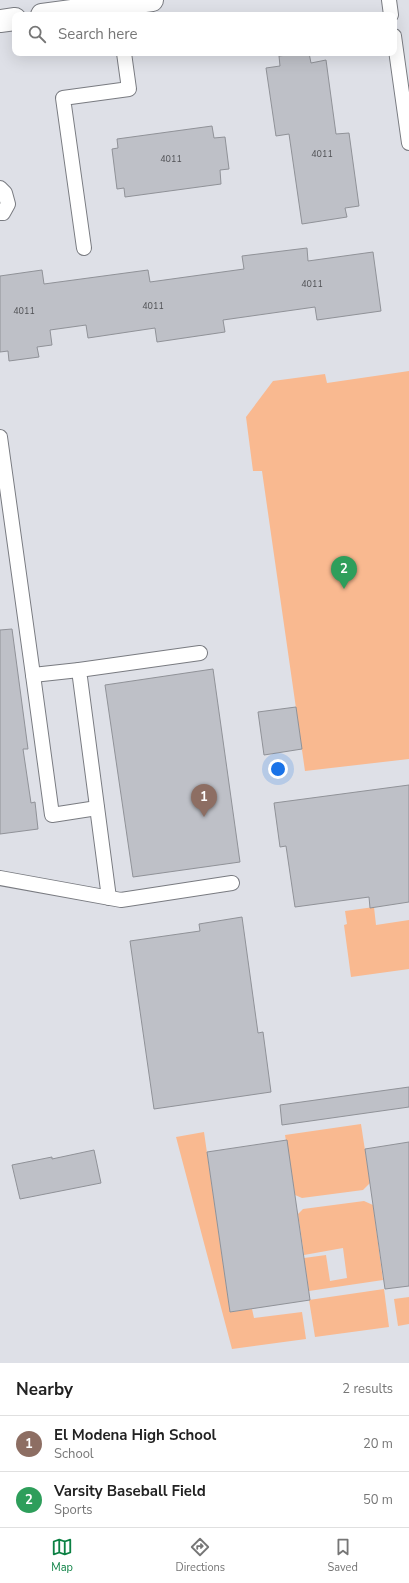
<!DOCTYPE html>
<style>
body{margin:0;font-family:"Nunito Sans",sans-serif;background:#f2f2f2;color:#222}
.you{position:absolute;left:278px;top:769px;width:14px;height:14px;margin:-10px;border:3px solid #fff;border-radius:50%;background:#1a73e8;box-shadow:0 0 0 6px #1a73e833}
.badge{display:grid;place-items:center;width:26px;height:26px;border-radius:50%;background:#0b8043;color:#fff;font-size:13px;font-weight:700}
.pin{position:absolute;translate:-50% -33px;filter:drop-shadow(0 1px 2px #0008)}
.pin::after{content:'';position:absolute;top:21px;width:14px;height:12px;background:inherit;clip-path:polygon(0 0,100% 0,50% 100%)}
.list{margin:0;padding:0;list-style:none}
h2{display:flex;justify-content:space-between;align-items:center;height:52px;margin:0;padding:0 16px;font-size:17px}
h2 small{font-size:13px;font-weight:400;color:#767676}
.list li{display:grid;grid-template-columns:26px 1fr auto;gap:12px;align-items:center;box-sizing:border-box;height:56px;padding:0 16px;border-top:1px solid #e0e0e0}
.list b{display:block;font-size:15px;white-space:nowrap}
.list p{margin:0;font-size:13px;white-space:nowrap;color:#767676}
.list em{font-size:13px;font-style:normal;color:#767676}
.icon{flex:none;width:22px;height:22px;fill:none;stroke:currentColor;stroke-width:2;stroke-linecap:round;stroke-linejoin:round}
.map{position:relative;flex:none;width:409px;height:1363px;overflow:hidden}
.search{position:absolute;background:#fff;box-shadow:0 4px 16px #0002;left:12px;right:12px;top:12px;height:44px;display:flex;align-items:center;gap:10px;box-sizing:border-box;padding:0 14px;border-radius:8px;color:#767676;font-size:15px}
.sheet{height:164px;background:#fff}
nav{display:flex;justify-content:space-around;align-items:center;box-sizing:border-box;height:56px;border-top:1px solid #e0e0e0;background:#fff;font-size:11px;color:#767676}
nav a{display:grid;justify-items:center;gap:2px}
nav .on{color:#0b8043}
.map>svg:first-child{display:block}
.green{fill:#f9b990}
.building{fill:#bec0c7;stroke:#909298}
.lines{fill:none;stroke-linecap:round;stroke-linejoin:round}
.service-casing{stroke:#797b81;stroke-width:16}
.primary-casing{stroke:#797b81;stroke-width:24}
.service{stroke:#fff;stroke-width:14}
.primary{stroke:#fff;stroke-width:22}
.labels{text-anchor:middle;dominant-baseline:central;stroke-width:3;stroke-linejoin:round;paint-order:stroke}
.number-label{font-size:9px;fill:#4f5054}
</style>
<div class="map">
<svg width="409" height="1363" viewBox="0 0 409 1363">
<rect width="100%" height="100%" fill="#dee0e7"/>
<g class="green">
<polygon points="409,371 409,759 305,771 262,471 253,471 246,417 273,381 325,374 327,383"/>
<polygon points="374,907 376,925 409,920 409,969 351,977 344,925 347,924 345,911"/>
<polygon points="361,1124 370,1183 363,1190 302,1198 295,1195 285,1135"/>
<polygon points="204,1132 230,1312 252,1309 254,1318 302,1312 306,1339 232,1349 176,1137"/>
<polygon points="364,1201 373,1205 383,1280 309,1291 304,1258 326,1255 330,1281 347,1278 343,1248 304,1255 298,1214 303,1209"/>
<polygon points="384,1289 389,1327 315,1337 309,1300"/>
<polygon points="409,1297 409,1324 398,1326 394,1299"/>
</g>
<g class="building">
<polygon points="303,53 309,53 311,63 326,60 336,134 349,133 359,206 345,208 347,217 302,224 289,134 276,136 266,68 280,66 279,56"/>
<polygon points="212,126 214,138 225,137 229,169 220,170 221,184 125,197 124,188 117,189 112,149 118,148 117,139"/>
<polygon points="307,248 308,261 373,252 381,311 317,320 315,307 223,320 225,332 157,342 155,328 88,338 86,325 50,330 52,345 37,347 39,357 9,361 8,351 0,352 0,276 42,270 44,284 148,270 150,282 244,269 242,256"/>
<polygon points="12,629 28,749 23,749 31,803 35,802 38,829 0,834 0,630"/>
<polygon points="213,669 240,862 133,877 105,685"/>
<polygon points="296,707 302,749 264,755 258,712"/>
<polygon points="409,785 409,902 370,908 369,897 295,907 286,846 280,847 274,803"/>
<polygon points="242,917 258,1033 263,1032 271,1092 154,1109 130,941 200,931 199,924"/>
<polygon points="409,1087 409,1107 282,1125 280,1105"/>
<polygon points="287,1140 310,1300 230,1312 207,1152"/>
<polygon points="409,1142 409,1286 385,1289 365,1149"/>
<polygon points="94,1150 101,1183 20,1199 12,1165 52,1157 52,1159"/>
</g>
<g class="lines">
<defs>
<g id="service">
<polyline points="389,0 391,15"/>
<polyline points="394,36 409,143"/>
<polyline points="0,188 5,193 8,204 3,213 0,213"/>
<polyline points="84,248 63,98 129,89 124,53"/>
<polyline points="0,437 33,675 79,670"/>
<polyline points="33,675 52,815 97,808"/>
<polyline points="0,878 121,900 232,883"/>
<polyline points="109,898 79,670 200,653"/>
</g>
<g id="primary">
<polyline points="42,15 152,0"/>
<polyline points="0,21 15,19"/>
</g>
</defs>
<use href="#service" class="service-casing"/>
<use href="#primary" class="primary-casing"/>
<use href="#service" class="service"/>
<use href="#primary" class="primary"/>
</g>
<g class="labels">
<g class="number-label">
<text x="322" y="154">4011</text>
<text x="171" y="159">4011</text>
<text x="312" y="284">4011</text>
<text x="153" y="306">4011</text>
<text x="24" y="311">4011</text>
</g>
</g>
</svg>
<div class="you"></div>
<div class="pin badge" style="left:204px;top:817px;background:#8d6e63">1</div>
<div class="pin badge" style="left:344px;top:589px;background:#2e9e5b">2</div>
<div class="search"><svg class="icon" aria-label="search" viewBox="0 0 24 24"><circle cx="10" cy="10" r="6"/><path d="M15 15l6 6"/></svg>Search here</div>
</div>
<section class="sheet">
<h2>Nearby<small>2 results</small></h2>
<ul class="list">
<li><span class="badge" style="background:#8d6e63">1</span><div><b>El Modena High School</b><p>School</p></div><em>20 m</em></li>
<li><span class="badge" style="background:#2e9e5b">2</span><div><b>Varsity Baseball Field</b><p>Sports</p></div><em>50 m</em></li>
</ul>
</section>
<nav>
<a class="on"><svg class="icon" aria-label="map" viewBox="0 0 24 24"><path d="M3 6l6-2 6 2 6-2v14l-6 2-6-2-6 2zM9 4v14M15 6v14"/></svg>Map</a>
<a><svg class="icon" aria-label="directions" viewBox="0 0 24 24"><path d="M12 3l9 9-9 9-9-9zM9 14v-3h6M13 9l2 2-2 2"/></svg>Directions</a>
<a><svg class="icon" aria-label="saved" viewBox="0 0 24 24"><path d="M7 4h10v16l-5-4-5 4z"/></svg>Saved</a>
</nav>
